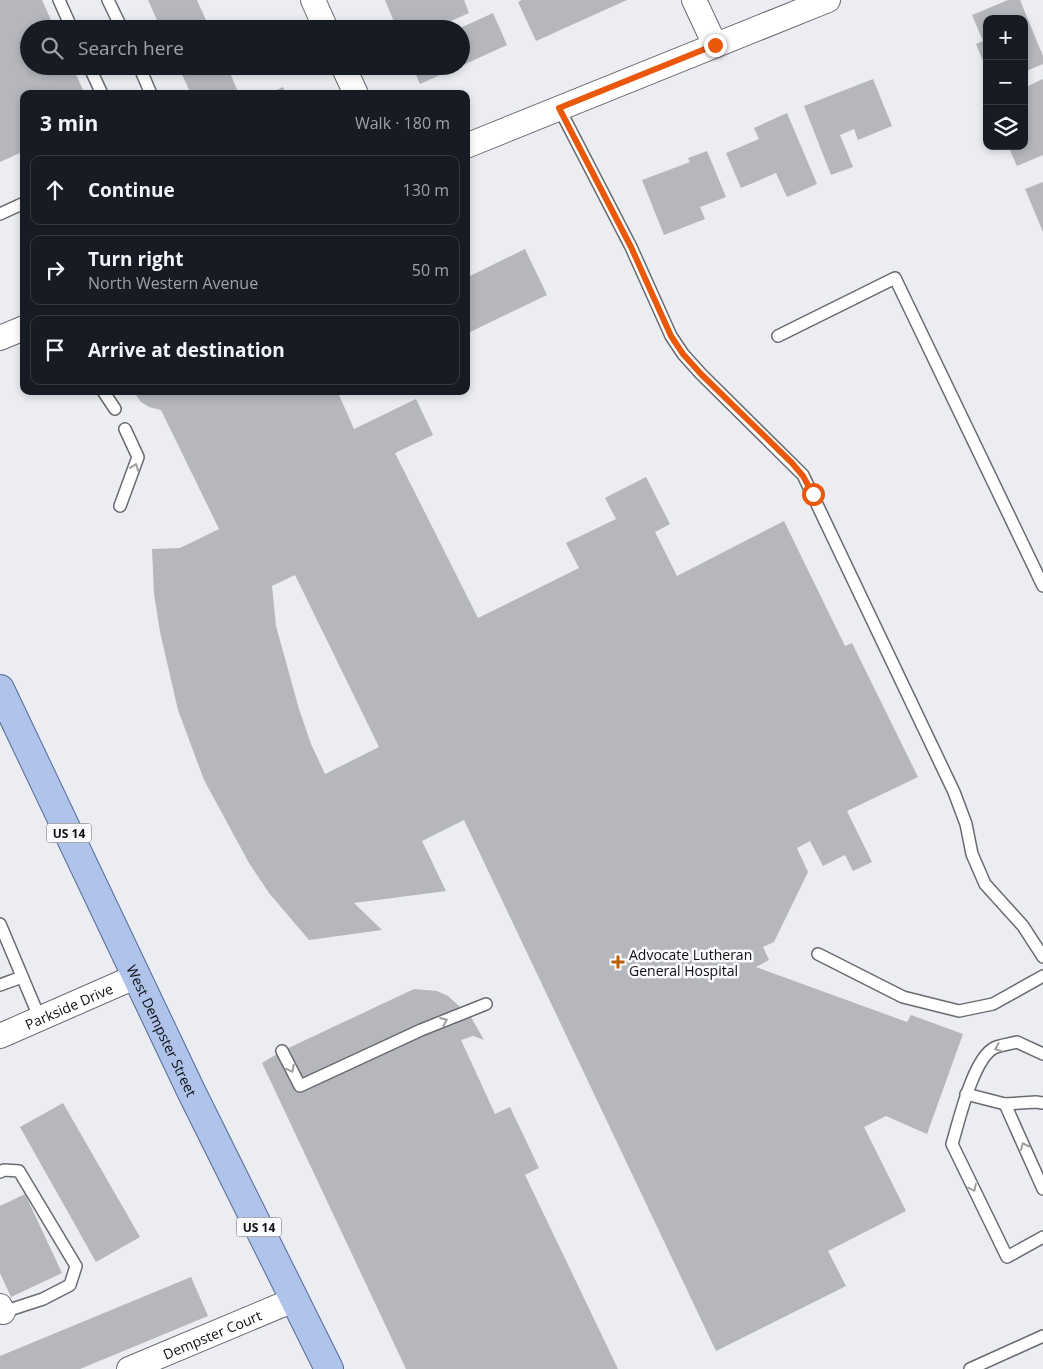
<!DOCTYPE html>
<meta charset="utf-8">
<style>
body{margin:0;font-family:"Open Sans",sans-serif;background:#20242c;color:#f1f3f6}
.controls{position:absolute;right:15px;top:15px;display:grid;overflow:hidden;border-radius:10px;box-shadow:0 2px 8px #0003}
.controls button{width:45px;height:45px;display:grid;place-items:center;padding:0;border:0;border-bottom:1px solid #363941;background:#171b24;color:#f1f3f6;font:25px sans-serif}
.stop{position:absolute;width:15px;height:15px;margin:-11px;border:4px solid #ea580c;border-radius:50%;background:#fff}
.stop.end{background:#ea580c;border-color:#fff;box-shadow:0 1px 5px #0008}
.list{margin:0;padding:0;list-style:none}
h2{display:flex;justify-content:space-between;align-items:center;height:65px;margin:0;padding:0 20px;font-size:21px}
h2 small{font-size:16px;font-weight:400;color:#9ea1a6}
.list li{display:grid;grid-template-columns:32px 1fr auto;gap:15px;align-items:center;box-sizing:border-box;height:70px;margin:0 10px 10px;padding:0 10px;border:1px solid #363941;border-radius:10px}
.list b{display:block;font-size:19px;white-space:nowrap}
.list p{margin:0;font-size:16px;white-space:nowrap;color:#9ea1a6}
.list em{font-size:16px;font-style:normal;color:#9ea1a6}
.icon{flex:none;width:28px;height:28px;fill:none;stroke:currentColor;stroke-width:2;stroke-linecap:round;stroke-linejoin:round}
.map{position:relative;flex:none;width:1043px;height:1369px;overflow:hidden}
.search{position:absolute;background:#171b24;box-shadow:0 2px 8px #0003;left:20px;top:20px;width:450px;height:55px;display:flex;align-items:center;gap:12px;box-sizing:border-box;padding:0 18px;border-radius:28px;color:#9ea1a6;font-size:19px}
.panel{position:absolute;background:#171b24;box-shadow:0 2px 8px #0003;left:20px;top:90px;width:450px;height:305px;border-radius:10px}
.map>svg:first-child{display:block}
.building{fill:#b5b7bc;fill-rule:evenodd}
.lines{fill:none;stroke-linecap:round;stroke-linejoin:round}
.service-casing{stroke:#686b6f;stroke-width:14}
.minor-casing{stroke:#686b6f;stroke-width:26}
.primary-casing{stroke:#546a96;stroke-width:30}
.service{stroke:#fff;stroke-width:11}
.minor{stroke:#fff;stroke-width:24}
.primary{stroke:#afc3eb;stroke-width:28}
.oneway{stroke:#9f9fa0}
.route{stroke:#ea580c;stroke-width:6}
.poi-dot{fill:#ba5e07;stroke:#f9fbfe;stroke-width:2}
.labels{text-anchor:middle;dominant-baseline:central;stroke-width:5;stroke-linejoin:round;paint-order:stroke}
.shield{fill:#f9fbfe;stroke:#555658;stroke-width:1}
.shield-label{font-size:12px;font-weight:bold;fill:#0f0f11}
.poi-label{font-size:14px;fill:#0f0f11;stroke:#f9fbfe;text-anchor:start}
.street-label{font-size:14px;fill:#0f0f11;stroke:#f9fbfe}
</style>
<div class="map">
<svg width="1043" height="1369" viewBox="0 0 1043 1369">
<rect width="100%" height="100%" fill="#ebedf2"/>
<g class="building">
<polygon points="0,0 42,0 55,29 29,29 29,66 72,66 85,94 24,94 24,151 0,162"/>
<polygon points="148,0 197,0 210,29 161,29"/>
<polygon points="385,0 464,0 469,13 433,29 397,29"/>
<polygon points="522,0 627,0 536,41 518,2"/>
<polygon points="1008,0 1020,0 1043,56 1043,64 1024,72 1024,19 987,19 987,60 983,61 976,44 983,41 972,15"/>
<polygon points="493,13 507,45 461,66 461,29 458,29"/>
<polygon points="178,66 227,66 239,94 191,94"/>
<polygon points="412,66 460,66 420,84"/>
<polygon points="873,79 892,126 858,140 854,129 840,135 853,167 831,175 804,106"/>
<polygon points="1043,79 1043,155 1017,166 1008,146 1024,146 1024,88"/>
<polygon points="283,87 287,94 268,94"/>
<polygon points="787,113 817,184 787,197 776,173 741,188 726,153 759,139 754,128"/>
<polygon points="707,151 726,197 700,207 705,219 664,235 642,180 690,162 688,158"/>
<polygon points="1043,182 1043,232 1025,189"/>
<polygon points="525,249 547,295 466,334 466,278"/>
<path d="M 133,391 L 347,391 L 339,395 L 354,429 L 416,399 L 433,435 L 395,453 L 478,618 L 579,568 L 566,543 L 616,519 L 605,498 L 646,477 L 670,524 L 655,532 L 677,576 L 784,521 L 845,646 L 852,643 L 918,777 L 847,811 L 872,862 L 853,871 L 845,855 L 823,866 L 810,841 L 797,848 L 808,872 L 774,942 L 763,947 L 769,960 L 756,967 L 907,1022 L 911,1015 L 963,1034 L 927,1134 L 886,1116 L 864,1127 L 906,1211 L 828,1251 L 846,1286 L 716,1351 L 464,820 L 422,841 L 446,891 L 354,903 L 382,930 L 309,940 L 269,893 L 249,863 L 204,780 L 178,710 L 160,632 L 154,594 L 152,549 L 180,548 L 219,529 L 161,410 L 149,407 L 141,402 ZM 295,575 L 379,747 L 325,774 L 311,744 L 299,709 L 276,626 L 272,586 Z"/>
<polygon points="414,989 437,991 448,996 471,1017 484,1040 473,1036 461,1040 495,1114 510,1107 539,1168 525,1175 618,1369 406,1369 262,1063 282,1051"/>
<polygon points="63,1103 140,1237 96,1262 20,1127"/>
<polygon points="25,1194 62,1273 11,1297 0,1273 0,1206"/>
<polygon points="191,1277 208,1316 80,1369 0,1369 0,1356"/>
</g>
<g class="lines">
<defs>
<g id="service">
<polyline points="59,0 72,29"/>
<polyline points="108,0 122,29"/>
<polyline points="89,66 102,94"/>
<polyline points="139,66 151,94"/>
<polyline points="559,108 631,247 671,336 683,354 701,374 803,475 954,792 966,824 972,854 985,884 1023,926 1043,957"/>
<polyline points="0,214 24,203"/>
<polyline points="778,336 895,278 1043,586"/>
<polyline points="103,391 115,409"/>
<polyline points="120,506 138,457 125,429"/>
<polyline points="0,924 40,1019"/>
<polyline points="818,954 903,997 959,1011 993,1004 1043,976"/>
<polyline points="0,985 22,977"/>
<polyline points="282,1051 300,1086 421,1030 486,1004"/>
<path d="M 1043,1054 L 1017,1042 C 1010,1044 1001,1045 994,1048 C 973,1059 959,1121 952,1144 L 1007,1257 L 1043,1237"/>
<polyline points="966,1094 1005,1104 1036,1102 1043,1103"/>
<polyline points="1005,1104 1043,1189"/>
<polyline points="0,1172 4,1170 19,1171 76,1266 70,1285 43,1299 3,1312"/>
<polyline points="970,1369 1043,1336"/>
</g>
<g id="minor">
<polyline points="313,0 326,29"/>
<polyline points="694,0 715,45"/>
<polyline points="343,66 356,94"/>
<polyline points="466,146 828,0"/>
<polyline points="0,338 24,328"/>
<path id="s1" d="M 0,1036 L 137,976"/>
<polyline points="0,1306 3,1312"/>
<path id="s2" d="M 129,1369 L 296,1299"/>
</g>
<g id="primary">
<path id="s3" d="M 0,689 L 192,1093 L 329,1369"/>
</g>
</defs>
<use href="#service" class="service-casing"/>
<use href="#minor" class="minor-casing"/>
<use href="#primary" class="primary-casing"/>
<use href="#service" class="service"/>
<use href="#minor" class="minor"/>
<use href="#primary" class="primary"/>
</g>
<defs><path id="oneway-chevron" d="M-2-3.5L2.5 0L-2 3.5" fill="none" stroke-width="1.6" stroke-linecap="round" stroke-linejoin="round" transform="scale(1.25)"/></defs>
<g class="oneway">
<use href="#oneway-chevron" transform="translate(135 467) rotate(-70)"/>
<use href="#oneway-chevron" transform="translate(444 1021) rotate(-23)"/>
<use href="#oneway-chevron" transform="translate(998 1048) rotate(158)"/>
<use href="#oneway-chevron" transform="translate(291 1069) rotate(63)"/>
<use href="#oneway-chevron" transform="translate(1024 1146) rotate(-114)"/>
<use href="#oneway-chevron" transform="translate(973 1188) rotate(64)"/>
</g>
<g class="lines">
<polyline class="route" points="715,45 559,108 631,247 671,336 683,354 701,374 792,463 803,476 813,494"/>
</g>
<path class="poi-dot" d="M615.5 954.5h5v5h5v5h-5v5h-5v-5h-5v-5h5z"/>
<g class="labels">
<g class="shield">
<rect x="46.5" y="823.5" width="45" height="19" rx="4"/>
<rect x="236.5" y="1217.5" width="45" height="19" rx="4"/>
</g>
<g class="shield-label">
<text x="69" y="833">US 14</text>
<text x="259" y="1227">US 14</text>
</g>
<g class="poi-label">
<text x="629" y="954">Advocate Lutheran<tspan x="629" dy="16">General Hospital</tspan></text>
</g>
<g class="street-label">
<text stroke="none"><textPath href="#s1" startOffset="75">Parkside Drive</textPath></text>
<text stroke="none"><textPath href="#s3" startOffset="378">West Dempster Street</textPath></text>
<text stroke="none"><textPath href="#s2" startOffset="90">Dempster Court</textPath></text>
</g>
</g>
</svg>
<div class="controls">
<button>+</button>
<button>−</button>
<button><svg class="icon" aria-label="layers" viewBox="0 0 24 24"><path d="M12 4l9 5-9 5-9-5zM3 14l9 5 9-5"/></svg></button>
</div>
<div class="stop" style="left:813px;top:494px"></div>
<div class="stop end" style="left:715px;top:45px"></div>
<div class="search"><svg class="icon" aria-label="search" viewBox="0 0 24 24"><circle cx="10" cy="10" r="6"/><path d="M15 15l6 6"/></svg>Search here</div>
<section class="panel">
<h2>3 min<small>Walk · 180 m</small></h2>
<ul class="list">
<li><svg class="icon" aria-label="ahead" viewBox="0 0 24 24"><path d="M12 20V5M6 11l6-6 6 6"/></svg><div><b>Continue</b></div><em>130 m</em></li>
<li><svg class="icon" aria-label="right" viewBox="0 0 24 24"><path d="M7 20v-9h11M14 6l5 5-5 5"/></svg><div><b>Turn right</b><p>North Western Avenue</p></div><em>50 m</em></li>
<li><svg class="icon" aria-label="arrive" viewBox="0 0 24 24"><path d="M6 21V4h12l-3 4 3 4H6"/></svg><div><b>Arrive at destination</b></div></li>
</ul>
</section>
</div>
